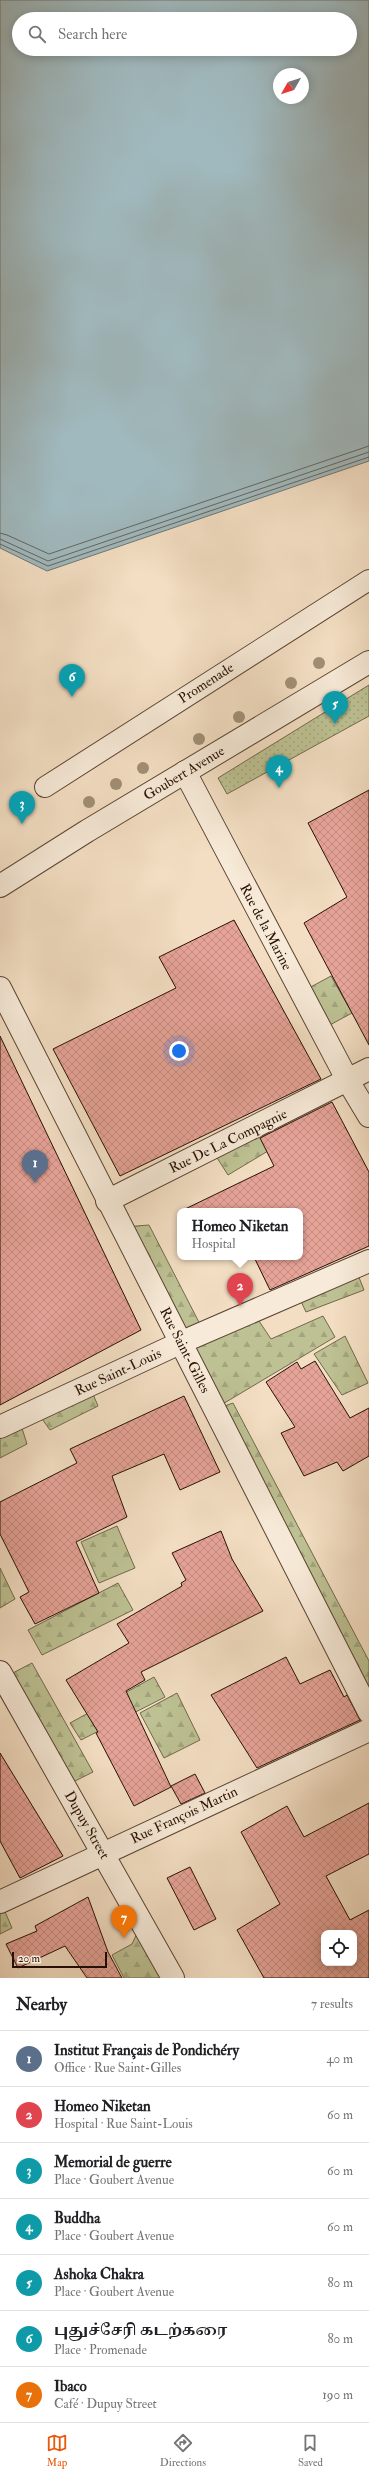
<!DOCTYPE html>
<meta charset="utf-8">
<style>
body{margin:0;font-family:"IM FELL Double Pica","Noto Serif Tamil",serif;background:#f2f2f2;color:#202124}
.controls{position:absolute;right:12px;bottom:12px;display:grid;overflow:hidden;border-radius:8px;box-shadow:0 2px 10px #0003}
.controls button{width:36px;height:36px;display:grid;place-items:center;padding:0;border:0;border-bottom:1px solid #e0e0e0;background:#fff;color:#202124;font:20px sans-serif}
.compass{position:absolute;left:273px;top:68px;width:36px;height:36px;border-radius:50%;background:#fff;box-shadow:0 2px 10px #0003;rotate:231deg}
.scale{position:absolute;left:12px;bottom:10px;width:95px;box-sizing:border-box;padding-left:4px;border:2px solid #271103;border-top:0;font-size:11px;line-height:14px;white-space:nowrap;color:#271103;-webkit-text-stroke:3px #f7ead8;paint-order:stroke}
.you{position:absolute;left:179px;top:1051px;width:14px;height:14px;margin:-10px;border:3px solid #fff;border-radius:50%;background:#1a73e8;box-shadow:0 0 0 6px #1a73e833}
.badge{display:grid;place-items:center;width:26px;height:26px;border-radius:50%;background:#ea580c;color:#fff;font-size:13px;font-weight:700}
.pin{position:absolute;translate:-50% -33px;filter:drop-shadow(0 1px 2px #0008)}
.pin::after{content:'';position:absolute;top:21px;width:14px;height:12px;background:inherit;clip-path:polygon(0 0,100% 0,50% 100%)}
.popup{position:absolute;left:177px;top:1208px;width:126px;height:52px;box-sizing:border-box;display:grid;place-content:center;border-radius:8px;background:#fff;filter:drop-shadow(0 1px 3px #0005);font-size:13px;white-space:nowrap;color:#757577}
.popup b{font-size:15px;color:#202124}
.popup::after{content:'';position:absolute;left:50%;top:100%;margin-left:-8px;border:8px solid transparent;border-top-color:#fff}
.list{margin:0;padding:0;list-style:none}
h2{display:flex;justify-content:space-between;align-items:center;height:52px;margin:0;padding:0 16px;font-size:17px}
h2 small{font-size:13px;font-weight:400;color:#757577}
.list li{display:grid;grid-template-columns:26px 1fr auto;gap:12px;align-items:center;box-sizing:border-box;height:56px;padding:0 16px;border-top:1px solid #e0e0e0}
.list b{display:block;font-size:15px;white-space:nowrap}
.list p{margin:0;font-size:13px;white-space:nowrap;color:#757577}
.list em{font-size:13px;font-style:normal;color:#757577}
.icon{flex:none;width:22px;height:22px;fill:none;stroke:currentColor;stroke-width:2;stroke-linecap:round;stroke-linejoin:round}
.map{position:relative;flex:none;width:369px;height:1978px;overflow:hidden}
.search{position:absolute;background:#fff;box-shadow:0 2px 10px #0003;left:12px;right:12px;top:12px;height:44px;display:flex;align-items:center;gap:10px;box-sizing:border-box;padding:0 14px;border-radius:22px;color:#757577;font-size:15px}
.sheet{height:444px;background:#fff}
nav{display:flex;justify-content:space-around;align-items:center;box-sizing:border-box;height:56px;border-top:1px solid #e0e0e0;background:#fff;font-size:11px;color:#757577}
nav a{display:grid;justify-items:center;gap:2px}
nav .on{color:#ea580c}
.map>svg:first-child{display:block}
.grass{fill:url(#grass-dots);stroke:#72694b}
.forest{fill:url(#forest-firs);stroke:#72694b}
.water{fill:#a0b9be;stroke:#707673;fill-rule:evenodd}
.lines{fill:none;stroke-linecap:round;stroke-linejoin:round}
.shore{stroke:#646560;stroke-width:1}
.building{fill:url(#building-cross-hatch);stroke:#271103;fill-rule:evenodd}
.pedestrian-casing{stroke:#5a4433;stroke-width:22}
.minor-casing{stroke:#5a4433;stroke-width:24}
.tertiary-casing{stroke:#5a4433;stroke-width:24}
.pedestrian{stroke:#f7ead8;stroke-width:20}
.minor{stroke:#f7ead8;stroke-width:22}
.tertiary{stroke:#f7ead8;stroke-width:22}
.tree{fill:#a08f75}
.labels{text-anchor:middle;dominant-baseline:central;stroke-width:3;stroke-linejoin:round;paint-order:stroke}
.street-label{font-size:14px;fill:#271103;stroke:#f7ead8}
</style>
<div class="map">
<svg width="369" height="1978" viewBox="0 0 369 1978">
<defs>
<pattern id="grass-dots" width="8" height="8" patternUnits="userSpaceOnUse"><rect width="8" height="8" fill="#bdc193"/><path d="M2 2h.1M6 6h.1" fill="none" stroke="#a2a57d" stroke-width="1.8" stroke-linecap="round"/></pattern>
<pattern id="forest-firs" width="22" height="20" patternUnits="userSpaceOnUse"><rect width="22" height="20" fill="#bdc193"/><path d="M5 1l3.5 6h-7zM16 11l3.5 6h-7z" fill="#a2a57d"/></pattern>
<pattern id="building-cross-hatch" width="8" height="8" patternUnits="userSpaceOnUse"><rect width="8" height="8" fill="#e6a398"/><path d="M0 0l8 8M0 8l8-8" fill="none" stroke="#c58b81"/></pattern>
</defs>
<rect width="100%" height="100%" fill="#f3dec3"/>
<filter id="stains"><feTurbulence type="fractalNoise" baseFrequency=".005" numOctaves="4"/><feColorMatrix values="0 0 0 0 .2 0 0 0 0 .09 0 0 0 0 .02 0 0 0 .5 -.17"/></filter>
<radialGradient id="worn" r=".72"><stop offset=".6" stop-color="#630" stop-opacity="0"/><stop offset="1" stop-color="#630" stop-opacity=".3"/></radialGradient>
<polygon class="grass" points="369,685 369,716 227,794 218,778"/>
<g class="forest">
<polygon points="331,976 352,1013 328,1026 307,989"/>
<polygon points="283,1117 293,1136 228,1175 214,1153"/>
<polygon points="149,1225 203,1330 183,1339 124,1227"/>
<polygon points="356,1270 364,1290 306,1312 298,1295"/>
<polygon points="255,1315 271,1339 323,1316 335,1337 221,1405 188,1344"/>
<polygon points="345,1336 368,1383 342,1395 314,1354"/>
<polygon points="90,1387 98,1406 50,1430 37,1412"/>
<polygon points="233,1403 369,1661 369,1701 219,1408"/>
<polygon points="20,1422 27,1444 0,1458 0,1431"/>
<polygon points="117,1526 135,1568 99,1583 81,1542"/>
<polygon points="0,1568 15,1599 0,1608"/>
<polygon points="118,1583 133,1610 42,1655 28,1630"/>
<polygon points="32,1663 93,1772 71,1783 9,1675"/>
<polygon points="154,1677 165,1697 81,1740 70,1723"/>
<polygon points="177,1693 200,1740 164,1758 140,1713"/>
<polygon points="3,1907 12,1928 0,1934 0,1908"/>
<polygon points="139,1929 168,1978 124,1978 112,1955 132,1944"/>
</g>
<path class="water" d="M 0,0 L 369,0 L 369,461 L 47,571 L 0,548 ZM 19,19 L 350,19 L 350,49 L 19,49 ZM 279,74 L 303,74 L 303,98 L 279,98 Z"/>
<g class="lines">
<g class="shore">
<polyline points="0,533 7,535 49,554 369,446"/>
<polyline points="0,539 48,561 369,452"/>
<polyline points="0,544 48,566 369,457"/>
</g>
</g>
<g class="building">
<polygon points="369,790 369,1045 304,923 347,897 308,823"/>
<polygon points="234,920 321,1079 120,1176 53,1049 176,988 159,957"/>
<polygon points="0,1036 141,1330 0,1405"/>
<polygon points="332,1102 369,1172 369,1246 270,1290 254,1257 300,1257 300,1211 181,1211 274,1166 260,1138"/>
<polygon points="315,1361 350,1418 369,1408 369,1456 343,1471 337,1462 304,1476 281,1433 295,1427 266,1382 297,1362 301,1369"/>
<polygon points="184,1396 220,1472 180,1490 164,1454 112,1476 127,1517 76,1542 99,1593 35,1624 20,1597 29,1592 0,1534 0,1502 77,1463 70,1449"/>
<polygon points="221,1531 232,1559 263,1611 141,1672 145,1680 126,1691 171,1787 134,1806 96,1733 98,1732 66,1680 129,1643 117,1624 182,1586 181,1583 186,1580 172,1553"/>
<polygon points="286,1657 300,1684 330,1670 344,1697 347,1695 360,1720 257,1768 211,1695"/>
<polygon points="0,1753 63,1856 20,1878 0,1841"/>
<polygon points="195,1774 205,1793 181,1804 171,1786"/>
<path d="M 369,1803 L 369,1854 L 326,1876 L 350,1920 L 369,1910 L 369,1978 L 264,1978 L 237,1930 L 280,1904 L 241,1832 L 287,1806 L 304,1837 ZM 324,1933 L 354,1933 L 354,1963 L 324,1963 Z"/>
<polygon points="190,1867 216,1919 194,1930 167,1878"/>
<polygon points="88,1897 108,1952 122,1978 87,1978 65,1946 18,1968 6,1944 37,1931 35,1926"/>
</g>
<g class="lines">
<defs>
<polyline id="pedestrian" points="45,787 369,580"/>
<g id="minor">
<polyline points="185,772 348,1081 369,1116"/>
<polyline points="0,988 369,1712"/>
<polyline points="107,1201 369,1069"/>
<polyline points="0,1427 182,1342 369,1261"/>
<polyline points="0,1672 173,1978"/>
<polyline points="0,1902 369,1730"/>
</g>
<polyline id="tertiary" points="0,886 87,831 369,662"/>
</defs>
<use href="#pedestrian" class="pedestrian-casing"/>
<use href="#minor" class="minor-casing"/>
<use href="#tertiary" class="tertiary-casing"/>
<use href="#pedestrian" class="pedestrian"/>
<use href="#minor" class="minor"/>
<use href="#tertiary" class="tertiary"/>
</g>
<g class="tree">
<circle cx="319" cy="663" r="6"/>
<circle cx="291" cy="683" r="6"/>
<circle cx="239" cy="717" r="6"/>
<circle cx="199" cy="739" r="6"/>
<circle cx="143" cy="768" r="6"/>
<circle cx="116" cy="784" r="6"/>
<circle cx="89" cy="802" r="6"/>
</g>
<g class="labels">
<g class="street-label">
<text transform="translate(206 683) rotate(-33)">Promenade</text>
<text transform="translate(184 773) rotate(-31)">Goubert Avenue</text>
<text transform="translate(266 927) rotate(62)">Rue de la Marine</text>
<text transform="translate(228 1141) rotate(-26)">Rue De La Compagnie</text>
<text transform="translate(185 1350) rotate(63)">Rue Saint-Gilles</text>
<text transform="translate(118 1372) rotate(-25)">Rue Saint-Louis</text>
<text transform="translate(184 1815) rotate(-25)">Rue François Martin</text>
<text transform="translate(87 1825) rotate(60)">Dupuy Street</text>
</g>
</g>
<rect width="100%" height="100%" filter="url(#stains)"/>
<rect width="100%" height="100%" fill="url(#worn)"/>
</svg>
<div class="controls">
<button><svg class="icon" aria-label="locate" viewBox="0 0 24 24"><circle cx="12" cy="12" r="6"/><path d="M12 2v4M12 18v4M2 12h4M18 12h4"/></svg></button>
</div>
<svg class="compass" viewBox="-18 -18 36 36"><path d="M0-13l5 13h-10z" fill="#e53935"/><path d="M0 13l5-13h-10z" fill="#757577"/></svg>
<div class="scale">20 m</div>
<div class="you"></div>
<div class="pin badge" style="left:35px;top:1183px;background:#5c6f8a">1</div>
<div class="pin badge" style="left:240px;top:1306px;background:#e0444e">2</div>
<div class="popup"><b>Homeo Niketan</b>Hospital</div>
<div class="pin badge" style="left:22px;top:824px;background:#0f9aa8">3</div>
<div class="pin badge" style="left:279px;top:788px;background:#0f9aa8">4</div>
<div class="pin badge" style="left:335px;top:724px;background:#0f9aa8">5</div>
<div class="pin badge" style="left:72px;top:697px;background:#0f9aa8">6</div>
<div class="pin badge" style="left:124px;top:1938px;background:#e8710a">7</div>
<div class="search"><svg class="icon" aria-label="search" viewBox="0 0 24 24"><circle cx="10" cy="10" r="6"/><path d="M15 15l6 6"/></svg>Search here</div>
</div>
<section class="sheet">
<h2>Nearby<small>7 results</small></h2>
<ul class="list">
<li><span class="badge" style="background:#5c6f8a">1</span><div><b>Institut Français de Pondichéry</b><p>Office · Rue Saint-Gilles</p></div><em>40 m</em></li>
<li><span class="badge" style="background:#e0444e">2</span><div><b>Homeo Niketan</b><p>Hospital · Rue Saint-Louis</p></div><em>60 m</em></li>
<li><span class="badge" style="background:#0f9aa8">3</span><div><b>Memorial de guerre</b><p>Place · Goubert Avenue</p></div><em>60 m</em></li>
<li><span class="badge" style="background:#0f9aa8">4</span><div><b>Buddha</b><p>Place · Goubert Avenue</p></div><em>60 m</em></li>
<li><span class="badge" style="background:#0f9aa8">5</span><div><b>Ashoka Chakra</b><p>Place · Goubert Avenue</p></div><em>80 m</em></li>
<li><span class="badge" style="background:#0f9aa8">6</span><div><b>புதுச்சேரி கடற்கரை</b><p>Place · Promenade</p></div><em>80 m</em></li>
<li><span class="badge" style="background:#e8710a">7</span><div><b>Ibaco</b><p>Café · Dupuy Street</p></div><em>190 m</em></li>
</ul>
</section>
<nav>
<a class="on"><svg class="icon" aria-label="map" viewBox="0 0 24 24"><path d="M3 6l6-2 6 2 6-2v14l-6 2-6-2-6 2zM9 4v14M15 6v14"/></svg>Map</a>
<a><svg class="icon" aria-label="directions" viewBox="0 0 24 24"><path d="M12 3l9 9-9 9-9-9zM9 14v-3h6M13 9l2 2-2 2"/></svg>Directions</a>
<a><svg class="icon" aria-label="saved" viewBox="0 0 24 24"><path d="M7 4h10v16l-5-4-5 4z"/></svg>Saved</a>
</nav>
